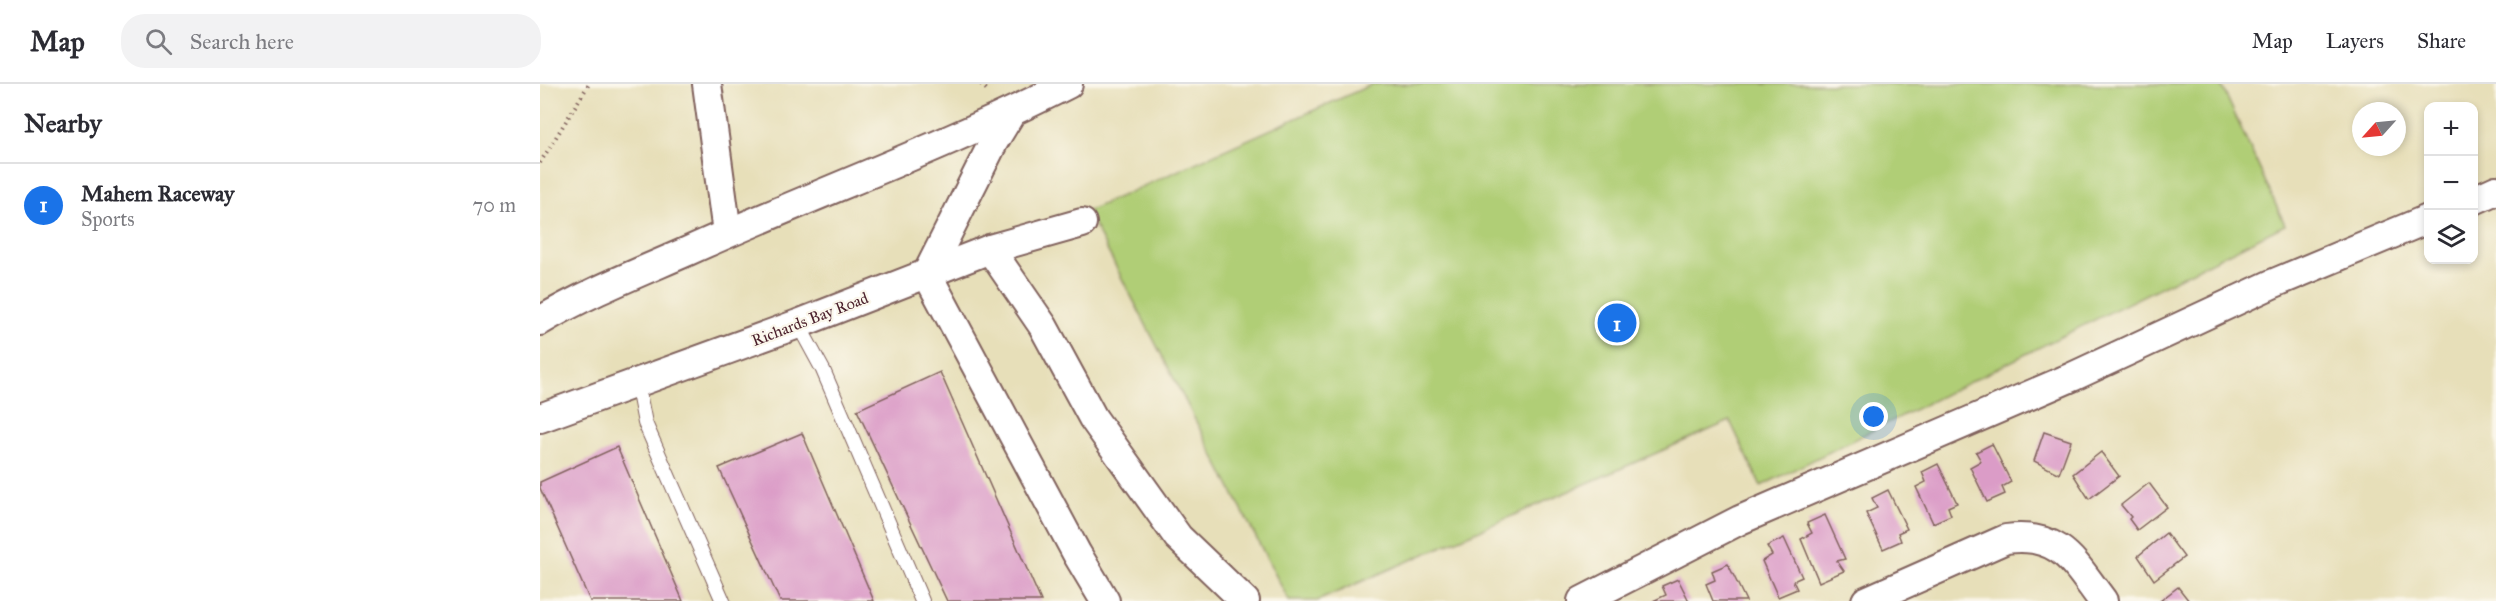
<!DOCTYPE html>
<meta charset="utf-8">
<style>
body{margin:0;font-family:"IM FELL Great Primer",serif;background:#f2f2f3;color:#2b2b33}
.controls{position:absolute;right:18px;top:18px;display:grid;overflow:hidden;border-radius:12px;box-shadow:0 3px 9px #0003}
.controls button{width:54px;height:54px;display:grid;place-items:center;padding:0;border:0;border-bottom:2px solid #e1e1e2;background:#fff;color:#2b2b33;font:30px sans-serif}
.compass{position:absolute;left:1812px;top:18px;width:54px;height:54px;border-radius:50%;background:#fff;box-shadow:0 3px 9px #0003;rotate:243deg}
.you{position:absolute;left:1334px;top:333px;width:21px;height:21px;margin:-15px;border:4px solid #fff;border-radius:50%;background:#1a73e8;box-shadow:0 0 0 9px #1a73e833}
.badge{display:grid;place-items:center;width:39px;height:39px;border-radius:50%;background:#1a73e8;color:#fff;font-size:20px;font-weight:700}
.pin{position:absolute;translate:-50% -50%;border:3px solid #fff;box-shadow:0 2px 6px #0006}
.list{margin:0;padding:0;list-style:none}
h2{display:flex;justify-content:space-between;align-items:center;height:78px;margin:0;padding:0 24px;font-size:26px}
h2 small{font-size:20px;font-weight:400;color:#7c7c81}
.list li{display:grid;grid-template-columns:39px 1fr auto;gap:18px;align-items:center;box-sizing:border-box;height:84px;padding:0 24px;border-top:2px solid #e1e1e2}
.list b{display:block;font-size:22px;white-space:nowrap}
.list p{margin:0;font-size:20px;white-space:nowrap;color:#7c7c81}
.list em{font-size:20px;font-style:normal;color:#7c7c81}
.icon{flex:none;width:33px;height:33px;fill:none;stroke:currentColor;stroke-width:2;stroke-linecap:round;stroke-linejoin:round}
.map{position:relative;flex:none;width:1956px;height:517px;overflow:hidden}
header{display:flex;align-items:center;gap:36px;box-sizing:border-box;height:84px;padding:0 30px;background:#fff;border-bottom:2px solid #e1e1e2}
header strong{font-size:28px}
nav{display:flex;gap:33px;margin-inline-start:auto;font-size:21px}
.search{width:420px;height:54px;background:#f2f2f3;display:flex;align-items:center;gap:15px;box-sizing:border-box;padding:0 21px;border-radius:24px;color:#7c7c81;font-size:22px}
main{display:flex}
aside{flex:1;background:#fff}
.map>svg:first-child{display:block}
.green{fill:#b0ce76;stroke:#7d7650;stroke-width:1.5}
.building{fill:#db9cc7}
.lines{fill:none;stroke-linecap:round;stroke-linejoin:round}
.service-casing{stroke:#81625d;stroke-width:16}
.minor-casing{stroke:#81625d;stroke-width:32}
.path{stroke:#81625d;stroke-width:4;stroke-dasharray:1.5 4.5;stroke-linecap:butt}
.service{stroke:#fff;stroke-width:14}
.minor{stroke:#fff;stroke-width:28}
.labels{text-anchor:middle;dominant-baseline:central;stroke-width:4.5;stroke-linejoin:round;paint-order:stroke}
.street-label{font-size:16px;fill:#4a1f2b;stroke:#fbf7ec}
</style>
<header>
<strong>Map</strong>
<div class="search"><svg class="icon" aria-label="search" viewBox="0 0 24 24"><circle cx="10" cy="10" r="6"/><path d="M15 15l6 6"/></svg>Search here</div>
<nav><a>Map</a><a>Layers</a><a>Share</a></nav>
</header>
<main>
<aside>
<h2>Nearby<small></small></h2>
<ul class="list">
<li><span class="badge">1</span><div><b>Mahem Raceway</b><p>Sports</p></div><em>70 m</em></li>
</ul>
</aside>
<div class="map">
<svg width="1956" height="517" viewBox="0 0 1956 517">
<rect width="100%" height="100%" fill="#fbf7ec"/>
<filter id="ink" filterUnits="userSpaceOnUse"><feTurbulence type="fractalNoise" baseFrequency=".0167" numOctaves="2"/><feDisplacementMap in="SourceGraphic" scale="12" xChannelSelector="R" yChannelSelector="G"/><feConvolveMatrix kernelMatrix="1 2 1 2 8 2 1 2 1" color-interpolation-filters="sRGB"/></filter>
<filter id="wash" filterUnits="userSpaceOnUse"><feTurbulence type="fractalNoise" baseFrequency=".008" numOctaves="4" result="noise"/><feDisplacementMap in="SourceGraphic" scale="24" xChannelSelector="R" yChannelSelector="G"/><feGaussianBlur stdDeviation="1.35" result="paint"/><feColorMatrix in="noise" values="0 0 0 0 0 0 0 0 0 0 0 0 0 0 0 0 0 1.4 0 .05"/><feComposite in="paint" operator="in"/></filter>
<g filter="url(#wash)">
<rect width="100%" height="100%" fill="#e7dfb9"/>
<polygon class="green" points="833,0 1681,0 1745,141 1221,402 1190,337 777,517 749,517 547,127"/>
<g id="blocks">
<g class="building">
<polygon points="400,288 501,517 407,517 317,326"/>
<polygon points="1504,348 1531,357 1519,390 1494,377"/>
<polygon points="262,349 334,517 240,517 179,384"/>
<polygon points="1452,360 1471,398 1462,403 1465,410 1447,418 1430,383 1441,377 1436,368"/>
<polygon points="77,363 143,517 50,517 0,404 0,398"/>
<polygon points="1561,368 1579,392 1549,415 1533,390"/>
<polygon points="1398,380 1417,419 1408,423 1411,431 1393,439 1376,403 1386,398 1382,388"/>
<polygon points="1609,399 1627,423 1597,446 1589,435 1591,433 1581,421"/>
<polygon points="1348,406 1367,445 1358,449 1361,457 1343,465 1326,429 1337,424 1332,414"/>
<polygon points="1285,431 1305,475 1297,477 1304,487 1279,498 1261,455 1272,449 1267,439"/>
<polygon points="1626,449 1644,473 1614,496 1598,472"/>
<polygon points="1244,454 1262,493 1253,497 1257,505 1238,513 1222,477 1232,471 1227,462"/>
<polygon points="1188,480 1206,517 1173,517 1166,500 1175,496 1172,487"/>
<polygon points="1138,495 1149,517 1113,517 1126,511 1122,502"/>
<polygon points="1638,503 1649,517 1620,517"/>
</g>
</g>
</g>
<g filter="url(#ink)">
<use href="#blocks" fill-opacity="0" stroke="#81625d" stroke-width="1.5"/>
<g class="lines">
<defs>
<g id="service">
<polyline points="258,240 283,286 382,517"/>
<polyline points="97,299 105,339 183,517"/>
</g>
<g id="minor">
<polyline points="167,0 187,149"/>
<polyline points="471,29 454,57 387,190 537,470 565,517"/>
<polyline points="1934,116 1956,106"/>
<polyline points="450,165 503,242 553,334 638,453 705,517"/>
<path d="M 0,237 C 47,209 98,189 148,167 C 274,110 405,63 528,0"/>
<polyline points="0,334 258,240 450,165 542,139"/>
<polyline points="1042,517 1200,436 1532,293 1732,200 1888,135"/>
<path d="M 1326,517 L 1466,455 C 1521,448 1534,479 1563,517"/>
</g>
</defs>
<use href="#service" class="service-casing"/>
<use href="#minor" class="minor-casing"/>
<g class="path">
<polyline points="441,0 449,8"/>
<polyline points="0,79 49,0"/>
</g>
<use href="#service" class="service"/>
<use href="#minor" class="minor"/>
</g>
</g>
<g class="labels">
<g class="street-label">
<text transform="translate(270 235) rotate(-21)">Richards Bay Road</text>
</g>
</g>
</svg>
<div class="controls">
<button>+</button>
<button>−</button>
<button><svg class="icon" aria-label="layers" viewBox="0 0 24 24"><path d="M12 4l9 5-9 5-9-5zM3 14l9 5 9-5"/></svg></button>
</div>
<svg class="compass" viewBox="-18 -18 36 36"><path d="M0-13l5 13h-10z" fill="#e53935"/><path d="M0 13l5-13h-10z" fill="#7c7c81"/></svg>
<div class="you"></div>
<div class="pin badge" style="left:1077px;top:239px">1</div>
</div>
</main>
